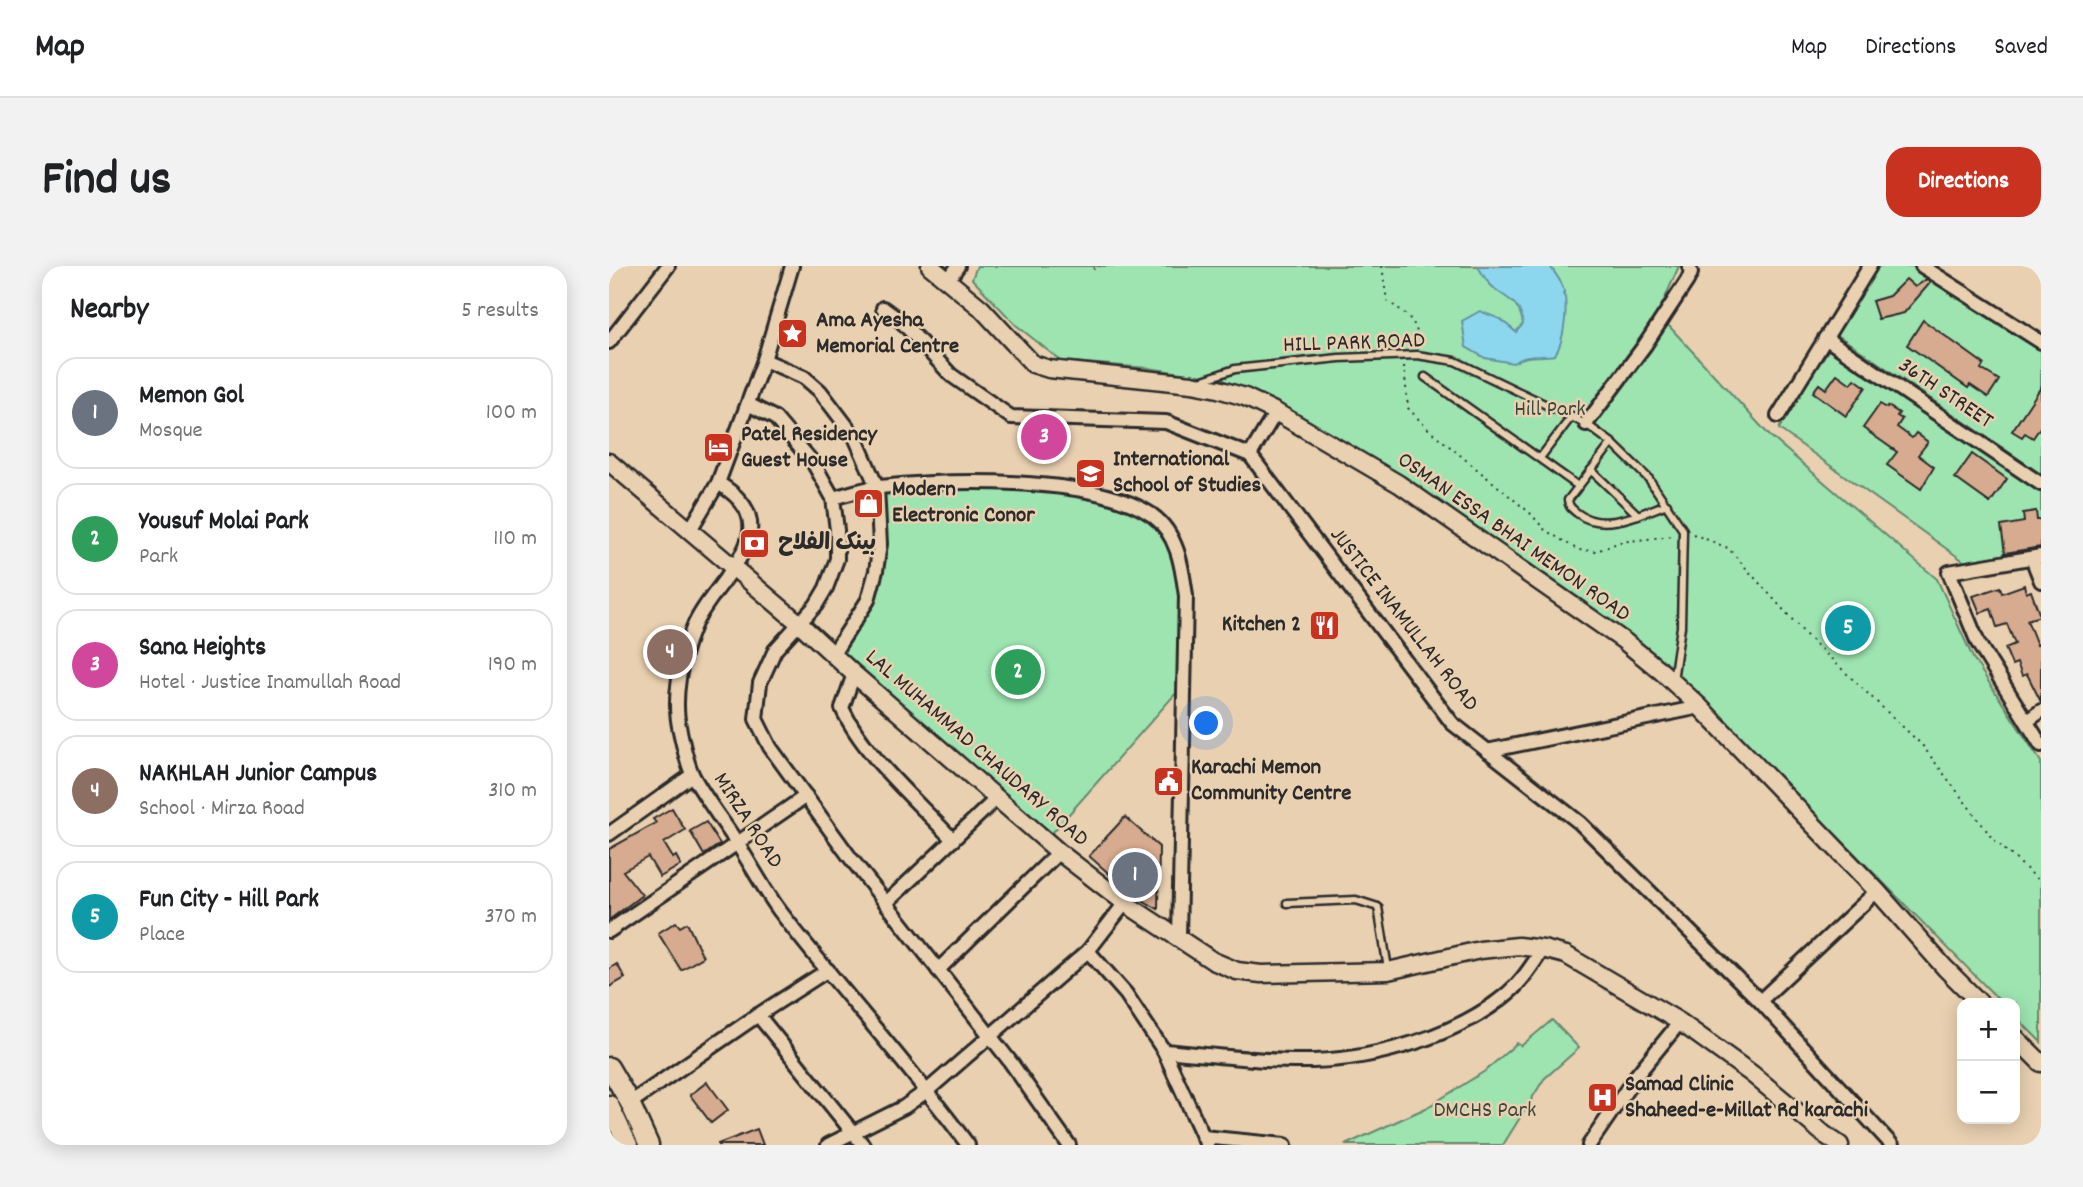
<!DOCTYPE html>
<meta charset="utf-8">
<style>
body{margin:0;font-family:Dekko,"Playpen Sans Arabic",sans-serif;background:#f2f2f2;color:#202124}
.controls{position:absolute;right:21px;bottom:21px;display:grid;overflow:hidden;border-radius:14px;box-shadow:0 4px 18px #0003}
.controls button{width:63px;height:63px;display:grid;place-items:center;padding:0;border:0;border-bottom:2px solid #e0e0e0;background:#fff;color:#202124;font:35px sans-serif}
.you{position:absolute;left:598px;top:458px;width:24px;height:24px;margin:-18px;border:5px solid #fff;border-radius:50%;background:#1a73e8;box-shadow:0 0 0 10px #1a73e833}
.badge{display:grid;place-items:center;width:46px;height:46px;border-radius:50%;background:#c8321e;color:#fff;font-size:23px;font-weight:700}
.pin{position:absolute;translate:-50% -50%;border:4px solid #fff;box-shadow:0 2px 7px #0006}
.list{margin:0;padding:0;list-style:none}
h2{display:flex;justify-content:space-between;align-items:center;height:91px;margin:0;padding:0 28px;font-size:30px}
h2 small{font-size:23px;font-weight:400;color:#757577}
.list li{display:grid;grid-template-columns:46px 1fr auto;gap:21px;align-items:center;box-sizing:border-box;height:112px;margin:0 14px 14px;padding:0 14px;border:2px solid #e0e0e0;border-radius:21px}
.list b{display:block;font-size:26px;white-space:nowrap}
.list p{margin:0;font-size:23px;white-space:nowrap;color:#757577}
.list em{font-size:23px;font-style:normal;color:#757577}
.map{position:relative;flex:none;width:1432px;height:879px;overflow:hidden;border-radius:21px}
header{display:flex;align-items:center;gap:42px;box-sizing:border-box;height:98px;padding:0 35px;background:#fff;border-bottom:2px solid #e0e0e0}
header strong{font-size:33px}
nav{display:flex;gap:38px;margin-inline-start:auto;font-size:24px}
.intro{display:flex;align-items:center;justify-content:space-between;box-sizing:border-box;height:168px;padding:0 42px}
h1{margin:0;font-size:49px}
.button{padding:18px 32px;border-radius:21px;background:#c8321e;color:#fff;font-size:24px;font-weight:700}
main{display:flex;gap:42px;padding:0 42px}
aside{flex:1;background:#fff;border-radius:21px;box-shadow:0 4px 18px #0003}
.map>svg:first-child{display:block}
.green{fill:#9ee4b1;stroke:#64886e;stroke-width:2}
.water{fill:#8cd7ed;stroke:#65929f;stroke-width:2}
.building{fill:#d6ab8f;stroke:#2b2b2b;stroke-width:2}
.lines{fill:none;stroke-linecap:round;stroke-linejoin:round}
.service-casing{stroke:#2b2b2b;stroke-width:11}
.minor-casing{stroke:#2b2b2b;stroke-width:18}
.tertiary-casing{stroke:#2b2b2b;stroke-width:21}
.secondary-casing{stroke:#2b2b2b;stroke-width:23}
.path{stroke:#2b2b2b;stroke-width:2;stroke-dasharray:2 5;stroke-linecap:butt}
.service{stroke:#e9d0b1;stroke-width:6}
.minor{stroke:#e9d0b1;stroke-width:12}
.tertiary{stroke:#e9d0b1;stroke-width:16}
.secondary{stroke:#e9d0b1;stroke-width:18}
.labels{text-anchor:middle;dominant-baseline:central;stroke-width:5;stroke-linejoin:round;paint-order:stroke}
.poi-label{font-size:23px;font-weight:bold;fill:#2b2b2b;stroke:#e9d0b1;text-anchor:start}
.street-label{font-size:23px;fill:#2b2b2b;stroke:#e9d0b1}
.park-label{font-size:23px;fill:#3c473f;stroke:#e9d0b1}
</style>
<header>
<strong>Map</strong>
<nav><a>Map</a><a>Directions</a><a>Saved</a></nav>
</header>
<div class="intro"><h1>Find us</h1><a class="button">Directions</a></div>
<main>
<aside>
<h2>Nearby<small>5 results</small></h2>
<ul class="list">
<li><span class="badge" style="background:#6b7280">1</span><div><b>Memon Gol</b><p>Mosque</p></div><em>100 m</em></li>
<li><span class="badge" style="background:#2e9e5b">2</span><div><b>Yousuf Molai Park</b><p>Park</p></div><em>110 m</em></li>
<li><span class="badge" style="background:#d1479c">3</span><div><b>Sana Heights</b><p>Hotel · Justice Inamullah Road</p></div><em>190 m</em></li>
<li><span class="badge" style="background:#8d6e63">4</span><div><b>NAKHLAH Junior Campus</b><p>School · Mirza Road</p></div><em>310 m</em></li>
<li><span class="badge" style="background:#0f9aa8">5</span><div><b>Fun City - Hill Park</b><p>Place</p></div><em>370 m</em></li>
</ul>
</aside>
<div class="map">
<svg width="1432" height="879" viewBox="0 0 1432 879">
<rect width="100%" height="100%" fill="#e9d0b1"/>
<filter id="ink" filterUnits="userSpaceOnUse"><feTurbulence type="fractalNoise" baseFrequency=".0143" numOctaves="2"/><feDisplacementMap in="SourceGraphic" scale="14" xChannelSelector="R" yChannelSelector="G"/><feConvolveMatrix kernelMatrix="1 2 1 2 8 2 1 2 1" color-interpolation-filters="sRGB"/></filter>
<g filter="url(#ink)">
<g class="green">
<polygon points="368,0 1070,0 1049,48 1160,169 1328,313 1364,392 1432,496 1432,776 1406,750 1406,737 1393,737 1120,460 1031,376 739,182 613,113 539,102 452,95 407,59 363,13"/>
<polygon points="1264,0 1304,0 1432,82 1432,208 1224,66"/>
<polygon points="1215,79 1220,79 1432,223 1432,283 1356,296 1170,163"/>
<polygon points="268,221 460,223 543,250 571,292 576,417 437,574 224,388 267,305"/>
<polygon points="943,754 970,782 935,813 894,879 736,879 817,842 876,805 908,777 912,780"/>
</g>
<path class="water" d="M 869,0 L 941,0 C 945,6 950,12 953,19 C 960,36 956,74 946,89 C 929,92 919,87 904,97 L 876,92 L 857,81 L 853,55 L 871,45 L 891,53 L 907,66 L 914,58 C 910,35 902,36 886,23 C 879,18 873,8 869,0 Z"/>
<g class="building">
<polygon points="1297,13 1306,21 1318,13 1322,16 1295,47 1269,53 1263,35 1280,30"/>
<polygon points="1314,54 1375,98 1372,103 1390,114 1379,131 1361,119 1359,122 1298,79"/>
<polygon points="1228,108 1242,118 1246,113 1257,121 1237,150 1204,126 1210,118 1217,123"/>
<polygon points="1432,121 1432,160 1424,172 1416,167 1413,171 1403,165"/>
<polygon points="1271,138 1278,142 1279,140 1290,147 1288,150 1293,153 1288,161 1303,172 1307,167 1319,176 1309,189 1325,201 1312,223 1278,199 1288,186 1254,162"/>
<polygon points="1363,188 1398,213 1381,237 1346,212"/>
<polygon points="1427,245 1428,254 1432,254 1432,281 1396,287 1392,260 1415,256 1414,247"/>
<polygon points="1415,319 1417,327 1422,325 1431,350 1418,354 1428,379 1432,377 1432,436 1418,408 1413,410 1408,397 1403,399 1396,382 1406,378 1398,358 1388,361 1382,343 1371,347 1364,330 1391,321 1393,327"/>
<polygon points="63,542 76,564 55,577 64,592 67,590 72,599 51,611 39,591 14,605 33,629 0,654 0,583 47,557 44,553"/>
<polygon points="516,551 550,581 549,643 523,628 480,590"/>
<polygon points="97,556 111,578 95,589 81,565"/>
<polygon points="67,656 71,661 78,657 94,691 72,704 49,667"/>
<polygon points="8,698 16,712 0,721 0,703"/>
<polygon points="98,816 119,844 102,857 81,829"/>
<polygon points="148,863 154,879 109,879 109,878"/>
</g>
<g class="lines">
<defs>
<g id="service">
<polyline points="816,111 969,220"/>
<polyline points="588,116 626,103 730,92 808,89 846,95 977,158 1003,177 1040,213 1074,264 1072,361 1064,414"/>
<path d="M 1003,177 L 959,234 C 960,241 962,242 968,247 C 994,267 1031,248 1058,238"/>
<polyline points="931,192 963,150"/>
<polyline points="982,204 1029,249"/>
<polyline points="678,637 747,634 769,641 779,703"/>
</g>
<g id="minor">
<polyline points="1313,0 1432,76"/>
<polyline points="340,13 349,0"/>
<polyline points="274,42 292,55 342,109 402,151 557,156 641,189 843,457 971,557 1151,735 1283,879"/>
<polyline points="1216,72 1432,218"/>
<polyline points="0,76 59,0"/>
<polyline points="155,94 195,111 211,125 246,171 268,221 271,278 267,305 259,334 224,388"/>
<polyline points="139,138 166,152 205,198 224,232 228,264 228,293 217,322 207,339 166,384 151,417 147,453 161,481 240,590 400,794 460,879"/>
<polyline points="1169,150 1261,0"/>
<polyline points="977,158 1036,79 1078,15 1082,7 1080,0"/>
<polyline points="641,189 667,146"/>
<path d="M 109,217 C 186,263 104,313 84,362 C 72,392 63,432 71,465 C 74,479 78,498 84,510 C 97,534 114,555 128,577 C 142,599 155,623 170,644 C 231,724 300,798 359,879"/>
<path d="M 224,232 C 239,228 255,222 271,221 C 339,214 485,209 543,249 C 569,268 573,301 577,330 L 570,671"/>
<polyline points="81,264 109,217 155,94 183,0"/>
<polyline points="1432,290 1340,306 1369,377 1432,479"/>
<polyline points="1423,292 1432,315"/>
<path d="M 245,408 L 233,442 C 255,490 308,535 344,574"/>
<polyline points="1418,455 1432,445"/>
<polyline points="878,485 1091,441"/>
<polyline points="0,568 83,509"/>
<polyline points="277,637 388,532"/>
<polyline points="0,665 197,530"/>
<polyline points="479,685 517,728 555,785 598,879"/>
<polyline points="329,704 450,586"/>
<polyline points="1151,735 1268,625"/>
<polyline points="149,749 254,879"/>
<path d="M 555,785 C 604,789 655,796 704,795 C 767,793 848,770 898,728 C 913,716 923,699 934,683"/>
<polyline points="21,837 149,749 219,704"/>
<polyline points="594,871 676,879"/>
<polyline points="219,879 295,841 319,824 479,685 516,637"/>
<polyline points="980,879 1027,810 1071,756"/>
</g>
<g id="tertiary">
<polyline points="321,0 372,42 424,98 440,103 583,118 609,123 636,131 667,146 790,218 1015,375 1053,406 1091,441 1268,625 1336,702 1371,737"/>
<polyline points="0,196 191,358 245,408 450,586 516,637 604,695 628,705 652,708 779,705 871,684 909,680 934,683 957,689 1071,756 1143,808 1216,869 1231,879"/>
<polyline points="1406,771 1432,797"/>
</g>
<g id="secondary">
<polyline points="0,801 21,837 40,879"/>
<polyline points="0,839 19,879"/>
</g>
</defs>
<use href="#service" class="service-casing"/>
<use href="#minor" class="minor-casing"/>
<use href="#tertiary" class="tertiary-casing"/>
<use href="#secondary" class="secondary-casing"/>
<g class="path">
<path d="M 773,0 L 778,35 C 797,47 811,56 809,81"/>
<polyline points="484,3 491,0"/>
<polyline points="795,100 799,142 817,161 921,247 936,264 969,284 988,285 1011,276 1064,270"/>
<polyline points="1084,268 1119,282 1197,369 1313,479 1384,573 1432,616"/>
</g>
<use href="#service" class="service"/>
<use href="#minor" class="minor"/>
<use href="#tertiary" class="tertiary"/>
<use href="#secondary" class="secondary"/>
</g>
</g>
<defs>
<symbol id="sight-square" viewBox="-11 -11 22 22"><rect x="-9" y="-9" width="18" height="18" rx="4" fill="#c8321e" stroke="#e9d0b1"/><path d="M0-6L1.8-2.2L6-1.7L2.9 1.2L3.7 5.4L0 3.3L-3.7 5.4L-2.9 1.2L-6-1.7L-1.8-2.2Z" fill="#fff"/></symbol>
<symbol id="hotel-square" viewBox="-11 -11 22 22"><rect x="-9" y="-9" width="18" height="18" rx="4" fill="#c8321e" stroke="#e9d0b1"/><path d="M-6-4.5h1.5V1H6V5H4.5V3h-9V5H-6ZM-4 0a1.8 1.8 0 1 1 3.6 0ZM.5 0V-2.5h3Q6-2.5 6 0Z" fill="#fff"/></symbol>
<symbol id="school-square" viewBox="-11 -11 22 22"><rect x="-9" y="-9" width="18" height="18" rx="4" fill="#c8321e" stroke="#e9d0b1"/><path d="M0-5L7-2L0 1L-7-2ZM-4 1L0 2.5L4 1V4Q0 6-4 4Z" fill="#fff"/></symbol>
<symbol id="shop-square" viewBox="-11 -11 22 22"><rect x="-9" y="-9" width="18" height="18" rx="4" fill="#c8321e" stroke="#e9d0b1"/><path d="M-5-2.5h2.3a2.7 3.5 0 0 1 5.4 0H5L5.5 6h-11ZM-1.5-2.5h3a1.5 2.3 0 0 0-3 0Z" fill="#fff"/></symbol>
<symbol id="bank-square" viewBox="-11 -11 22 22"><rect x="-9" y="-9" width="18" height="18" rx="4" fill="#c8321e" stroke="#e9d0b1"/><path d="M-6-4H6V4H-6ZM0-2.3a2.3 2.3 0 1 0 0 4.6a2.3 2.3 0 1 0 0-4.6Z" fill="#fff"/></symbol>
<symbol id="restaurant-square" viewBox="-11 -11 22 22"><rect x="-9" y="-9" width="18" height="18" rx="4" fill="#c8321e" stroke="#e9d0b1"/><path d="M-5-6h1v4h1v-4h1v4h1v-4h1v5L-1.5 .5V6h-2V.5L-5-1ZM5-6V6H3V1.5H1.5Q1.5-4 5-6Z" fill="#fff"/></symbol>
<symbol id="civic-square" viewBox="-11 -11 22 22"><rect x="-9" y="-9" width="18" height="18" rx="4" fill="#c8321e" stroke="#e9d0b1"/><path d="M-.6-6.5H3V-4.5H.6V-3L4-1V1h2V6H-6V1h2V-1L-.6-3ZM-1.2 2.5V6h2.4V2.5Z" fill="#fff"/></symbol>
<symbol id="hospital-square" viewBox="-11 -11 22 22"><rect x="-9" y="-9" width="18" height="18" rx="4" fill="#c8321e" stroke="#e9d0b1"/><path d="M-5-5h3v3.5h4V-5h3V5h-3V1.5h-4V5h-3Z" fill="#fff"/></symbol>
</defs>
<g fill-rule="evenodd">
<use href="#sight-square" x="166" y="50" width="35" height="35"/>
<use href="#hotel-square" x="92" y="164" width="35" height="35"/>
<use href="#school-square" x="464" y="190" width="35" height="35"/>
<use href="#shop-square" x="242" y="220" width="35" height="35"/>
<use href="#bank-square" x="128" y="260" width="35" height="35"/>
<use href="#restaurant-square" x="698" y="342" width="35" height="35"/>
<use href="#civic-square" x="542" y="498" width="35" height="35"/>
<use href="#hospital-square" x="976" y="814" width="35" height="35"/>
</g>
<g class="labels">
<g class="poi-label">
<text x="207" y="55">Ama Ayesha<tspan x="207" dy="26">Memorial Centre</tspan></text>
<text x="132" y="169">Patel Residency<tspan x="132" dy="26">Guest House</tspan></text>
<text x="504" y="194">International<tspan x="504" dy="26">School of Studies</tspan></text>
<text x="283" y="224">Modern<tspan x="283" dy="26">Electronic Conor</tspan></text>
<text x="169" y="278">بینک الفلاح</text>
<text x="692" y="359" text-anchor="end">Kitchen 2</text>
<text x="582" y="502">Karachi Memon<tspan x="582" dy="26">Community Centre</tspan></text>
<text x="1016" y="819">Samad Clinic<tspan x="1016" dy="26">Shaheed-e-Millat Rd karachi</tspan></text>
</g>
<g class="street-label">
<text transform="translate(745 78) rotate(-2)">HILL PARK ROAD</text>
<text transform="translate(1336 128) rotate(34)">36TH STREET</text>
<text transform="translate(904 272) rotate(35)">OSMAN ESSA BHAI MEMON ROAD</text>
<text transform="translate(794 354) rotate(52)">JUSTICE INAMULLAH ROAD</text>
<text transform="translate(367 483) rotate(41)">LAL MUHAMMAD CHAUDARY ROAD</text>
<text transform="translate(138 555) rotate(57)">MIRZA ROAD</text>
</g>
<g class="park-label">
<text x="941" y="144">Hill Park</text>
<text x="876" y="845">DMCHS Park</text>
</g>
</g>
</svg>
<div class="controls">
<button>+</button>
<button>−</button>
</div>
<div class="you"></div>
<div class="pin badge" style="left:526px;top:609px;background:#6b7280">1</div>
<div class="pin badge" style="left:409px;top:406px;background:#2e9e5b">2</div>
<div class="pin badge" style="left:435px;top:171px;background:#d1479c">3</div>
<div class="pin badge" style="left:61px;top:386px;background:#8d6e63">4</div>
<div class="pin badge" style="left:1239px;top:362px;background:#0f9aa8">5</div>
</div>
</main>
